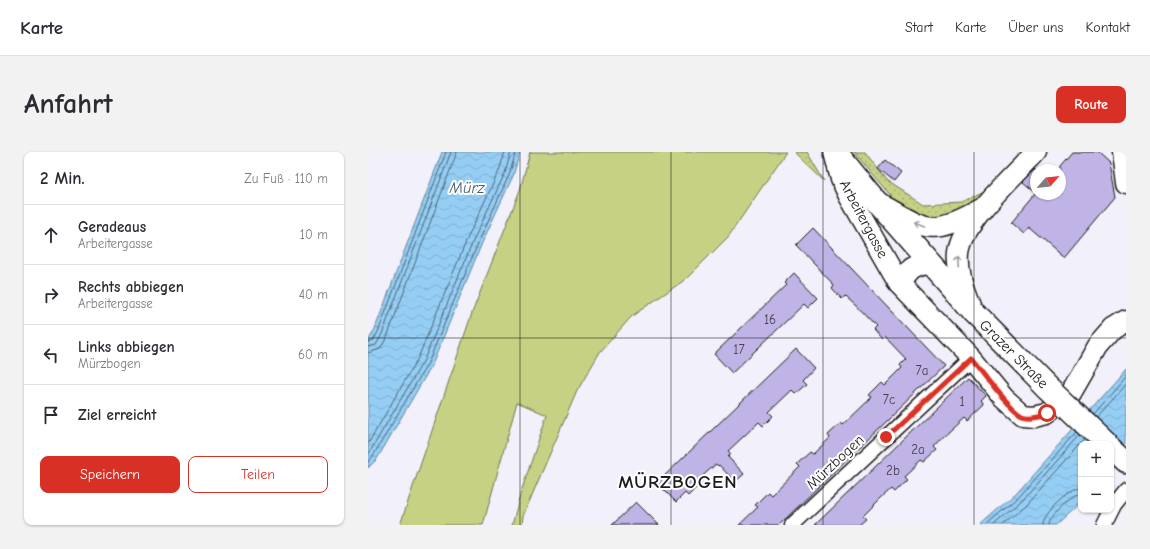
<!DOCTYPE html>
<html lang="de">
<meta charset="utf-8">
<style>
body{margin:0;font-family:"Comic Neue",sans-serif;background:#f2f2f3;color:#2b2b33}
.controls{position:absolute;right:12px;bottom:12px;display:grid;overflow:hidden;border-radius:8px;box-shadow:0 1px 3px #0004}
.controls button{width:36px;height:36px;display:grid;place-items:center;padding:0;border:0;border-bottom:1px solid #e1e1e2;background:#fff;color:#2b2b33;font:20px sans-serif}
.compass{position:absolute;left:662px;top:12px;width:36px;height:36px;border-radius:50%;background:#fff;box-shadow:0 1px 3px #0004;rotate:63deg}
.stop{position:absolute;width:12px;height:12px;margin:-9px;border:3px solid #d93025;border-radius:50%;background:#fff}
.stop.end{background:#d93025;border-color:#fff;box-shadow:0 1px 4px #0008}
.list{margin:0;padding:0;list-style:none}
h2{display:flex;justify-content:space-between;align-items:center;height:52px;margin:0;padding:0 16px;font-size:17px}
h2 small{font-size:13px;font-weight:400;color:#7c7c81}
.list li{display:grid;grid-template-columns:26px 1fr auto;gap:12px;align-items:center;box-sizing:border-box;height:60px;padding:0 16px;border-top:1px solid #e1e1e2}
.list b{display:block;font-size:15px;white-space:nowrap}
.list p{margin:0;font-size:13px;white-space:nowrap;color:#7c7c81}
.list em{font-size:13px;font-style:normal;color:#7c7c81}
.actions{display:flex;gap:8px;padding:12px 16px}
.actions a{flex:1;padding:9px 0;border:1px solid #d93025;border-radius:8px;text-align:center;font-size:14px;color:#d93025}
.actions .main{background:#d93025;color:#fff}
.icon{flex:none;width:22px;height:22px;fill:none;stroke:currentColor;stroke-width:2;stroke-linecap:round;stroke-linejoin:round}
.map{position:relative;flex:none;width:758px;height:373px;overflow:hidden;border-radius:8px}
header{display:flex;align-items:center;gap:24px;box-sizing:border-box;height:56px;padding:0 20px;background:#fff;border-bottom:1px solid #e1e1e2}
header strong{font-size:19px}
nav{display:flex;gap:22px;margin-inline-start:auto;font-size:14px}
.intro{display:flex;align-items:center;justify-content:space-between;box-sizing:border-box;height:96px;padding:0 24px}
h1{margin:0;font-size:28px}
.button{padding:10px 18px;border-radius:8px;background:#d93025;color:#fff;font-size:14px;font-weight:700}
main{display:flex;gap:24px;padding:0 24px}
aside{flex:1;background:#fff;border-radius:8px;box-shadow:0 1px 3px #0004}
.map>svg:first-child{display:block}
.grass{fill:url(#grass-dots);stroke:#717650}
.green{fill:#c6d184;stroke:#717650}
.water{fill:url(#water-waves);stroke:#65879e}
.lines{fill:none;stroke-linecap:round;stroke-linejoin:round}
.shore{stroke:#4c6373;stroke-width:1}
.building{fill:#c0b3e5;stroke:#1c1c1c}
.street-casing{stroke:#1c1c1c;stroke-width:17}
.secondary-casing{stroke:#1c1c1c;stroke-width:23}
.primary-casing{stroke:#1c1c1c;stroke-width:25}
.highway-casing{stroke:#1c1c1c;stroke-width:25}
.street{stroke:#fff;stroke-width:14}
.secondary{stroke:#fff;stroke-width:20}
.primary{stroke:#fff;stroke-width:22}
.highway{stroke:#fff;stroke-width:22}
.highway-bridge-casing{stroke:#1c1c1c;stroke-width:25;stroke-linecap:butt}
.highway-bridge{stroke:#fff;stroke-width:22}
.oneway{stroke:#999}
.route{stroke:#d93025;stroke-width:5}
.grid{fill:none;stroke:#1c1c1c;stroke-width:1;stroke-opacity:0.55}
.labels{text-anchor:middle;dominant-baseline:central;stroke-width:4;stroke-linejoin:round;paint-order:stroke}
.number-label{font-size:13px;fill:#45424e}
.street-label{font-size:15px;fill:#1c1c1c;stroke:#fff}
.water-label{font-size:16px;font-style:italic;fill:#465a68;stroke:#fff}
.district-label{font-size:19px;font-weight:bold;letter-spacing:1px;fill:#1c1c1c;stroke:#fff}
</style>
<header>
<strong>Karte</strong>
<nav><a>Start</a><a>Karte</a><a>Über uns</a><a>Kontakt</a></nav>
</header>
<div class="intro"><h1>Anfahrt</h1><a class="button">Route</a></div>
<main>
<aside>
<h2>2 Min.<small>Zu Fuß · 110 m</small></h2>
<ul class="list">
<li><svg class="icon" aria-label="ahead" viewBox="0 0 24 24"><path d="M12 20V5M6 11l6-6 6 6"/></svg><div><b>Geradeaus</b><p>Arbeitergasse</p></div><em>10 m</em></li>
<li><svg class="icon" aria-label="right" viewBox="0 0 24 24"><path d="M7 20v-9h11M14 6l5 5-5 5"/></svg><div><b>Rechts abbiegen</b><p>Arbeitergasse</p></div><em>40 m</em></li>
<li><svg class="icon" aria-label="left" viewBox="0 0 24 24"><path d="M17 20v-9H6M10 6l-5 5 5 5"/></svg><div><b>Links abbiegen</b><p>Mürzbogen</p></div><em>60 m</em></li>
<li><svg class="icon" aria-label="arrive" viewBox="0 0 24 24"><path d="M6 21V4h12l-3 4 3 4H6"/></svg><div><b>Ziel erreicht</b></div></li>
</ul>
<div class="actions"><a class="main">Speichern</a><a>Teilen</a></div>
</aside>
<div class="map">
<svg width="758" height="373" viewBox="0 0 758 373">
<defs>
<pattern id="grass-dots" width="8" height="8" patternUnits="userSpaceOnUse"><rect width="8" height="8" fill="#c6d184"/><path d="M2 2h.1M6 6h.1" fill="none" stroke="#aab371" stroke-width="1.8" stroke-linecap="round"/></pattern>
<pattern id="water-waves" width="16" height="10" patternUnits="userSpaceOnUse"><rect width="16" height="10" fill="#95cef5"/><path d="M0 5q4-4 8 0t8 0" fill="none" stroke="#80b0d1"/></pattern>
</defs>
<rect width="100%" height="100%" fill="#f2f0fa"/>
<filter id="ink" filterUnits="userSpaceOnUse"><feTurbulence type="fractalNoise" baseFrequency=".025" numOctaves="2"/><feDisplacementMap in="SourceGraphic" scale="8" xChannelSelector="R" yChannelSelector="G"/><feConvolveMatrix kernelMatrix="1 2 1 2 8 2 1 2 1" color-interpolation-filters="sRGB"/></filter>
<g filter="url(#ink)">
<g class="grass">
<polygon points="426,0 439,0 456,29"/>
<polygon points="486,0 497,0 519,29 555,52 594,50 624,35 602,58 589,65 556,66 527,49"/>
</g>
<polygon class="green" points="162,0 418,0 360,85 318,127 264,164 232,200 209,239 155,364 154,373 144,373 153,340 179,263 149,250 115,373 32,373 104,161 152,38"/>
<g class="water">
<polygon points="74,0 152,0 145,24 114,91 64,213 9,307 0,316 0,189 6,179"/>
<polygon points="758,217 758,303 743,320 743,292 713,292 713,350 688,373 612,373 648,341"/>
</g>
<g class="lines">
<g class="shore">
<polyline points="0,190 5,189 10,180 78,0"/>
<polyline points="0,195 8,193 14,182 83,0"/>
<polyline points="0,201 12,197 19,185 89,0"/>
<polyline points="725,262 758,224"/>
<polyline points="728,265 758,232"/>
<polyline points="0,292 50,206 100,85 131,19 137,0"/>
<polyline points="0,303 56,208 106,87 137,21 143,0"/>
<polyline points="0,310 5,304 60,211 111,89 141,23 148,0"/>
<polyline points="618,373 651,344 709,280"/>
<polyline points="626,373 655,347 712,283"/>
<polyline points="635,373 659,352 717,287"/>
<path d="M 675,373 C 675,361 701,337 713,336"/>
<path d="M 681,373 C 681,364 704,343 713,342"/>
</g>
</g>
<g class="building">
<polygon points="704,0 729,0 741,11 747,45 696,106 661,76 656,82 643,71 667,42 692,42 692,14"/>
<polygon points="517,8 533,21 526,30 510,17"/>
<polygon points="668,17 668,41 655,30"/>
<polygon points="445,76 576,214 411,373 371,373 390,355 387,353 400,340 403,343 432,315 429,312 442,300 445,302 462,286 460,283 473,271 475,273 504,245 501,243 514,230 517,233 534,216 532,213 538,207 517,185 514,188 505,178 508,175 488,154 477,144 474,147 464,136 466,133 428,93"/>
<polygon points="426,121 450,146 440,156 436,152 364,221 346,202 418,133 416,131"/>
<polygon points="428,197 446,216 435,228 439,232 428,242 424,238 401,260 405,264 395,274 391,270 360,299 363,302 360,305 376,322 367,330 351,313 350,314 348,312 330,328 333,331 320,344 317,341 308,350 289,331"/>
<polygon points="600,225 618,244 613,249 616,253 599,269 596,266 575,285 566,295 569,298 556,310 553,308 536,324 539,327 526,340 523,337 513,346 495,364 498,367 491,373 447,373"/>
<polygon points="268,350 291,373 244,373"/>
</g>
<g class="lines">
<defs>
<g id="street">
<polyline points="424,373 603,206"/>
<polyline points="736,373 746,353 758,338"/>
</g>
<g id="secondary">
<polyline points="466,0 473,27 481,44 531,131 603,206 636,246 655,263 666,264 679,261 703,241 730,194 745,177 758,169"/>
<polyline points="754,0 758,31"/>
<path d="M 513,52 C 558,77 563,85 611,58"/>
<polyline points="531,131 543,117 561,110"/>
<path d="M 604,157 C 597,139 589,121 591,101 C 595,68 646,24 668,0"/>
</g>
<polyline id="primary" points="468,0 507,48 606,161"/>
<g id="highway">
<polyline points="606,161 680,236"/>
<polyline points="717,271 739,292"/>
<polyline points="743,296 758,310"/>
</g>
</defs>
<use href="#street" class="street-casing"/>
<use href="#secondary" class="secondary-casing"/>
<use href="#primary" class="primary-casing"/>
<use href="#highway" class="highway-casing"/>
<use href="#street" class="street"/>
<use href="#secondary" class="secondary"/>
<use href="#primary" class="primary"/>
<use href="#highway" class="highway"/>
<defs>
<polyline id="highway-bridge" points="680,236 717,271"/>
</defs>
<use href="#highway-bridge" class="highway-bridge-casing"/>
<use href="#highway-bridge" class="highway-bridge"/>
</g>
<defs><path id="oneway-shaft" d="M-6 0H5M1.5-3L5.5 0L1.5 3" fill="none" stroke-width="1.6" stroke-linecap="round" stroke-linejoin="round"/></defs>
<g class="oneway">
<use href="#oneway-shaft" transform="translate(551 72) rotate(-160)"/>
<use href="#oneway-shaft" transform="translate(591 110) rotate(-92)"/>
</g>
</g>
<g class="lines" filter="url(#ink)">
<path class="route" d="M 518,285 L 603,206 C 614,219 640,256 654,263 C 661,266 672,263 679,261"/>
</g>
<path class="grid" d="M 152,0 L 152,373M 303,0 L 303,373M 455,0 L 455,373M 606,0 L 606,373M 0,186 L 758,186"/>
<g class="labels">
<g class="number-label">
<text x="402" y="167">16</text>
<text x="371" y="197">17</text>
<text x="554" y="218">7a</text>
<text x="521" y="247">7c</text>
<text x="594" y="249">1</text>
<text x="550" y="297">2a</text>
<text x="525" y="318">2b</text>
</g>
<g class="street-label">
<text transform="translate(496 67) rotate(62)">Arbeitergasse</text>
<text transform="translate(646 202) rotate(45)">Grazer Straße</text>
<text transform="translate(467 310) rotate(-43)">Mürzbogen</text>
</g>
<g class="water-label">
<text x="99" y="36">Mürz</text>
</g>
<g class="district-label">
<text x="310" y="330">MÜRZBOGEN</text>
</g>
</g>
</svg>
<div class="controls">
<button>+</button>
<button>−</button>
</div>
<svg class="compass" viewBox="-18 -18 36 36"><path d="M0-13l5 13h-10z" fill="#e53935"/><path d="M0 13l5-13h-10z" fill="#7c7c81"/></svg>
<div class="stop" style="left:679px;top:261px"></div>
<div class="stop end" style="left:518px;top:285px"></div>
</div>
</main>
